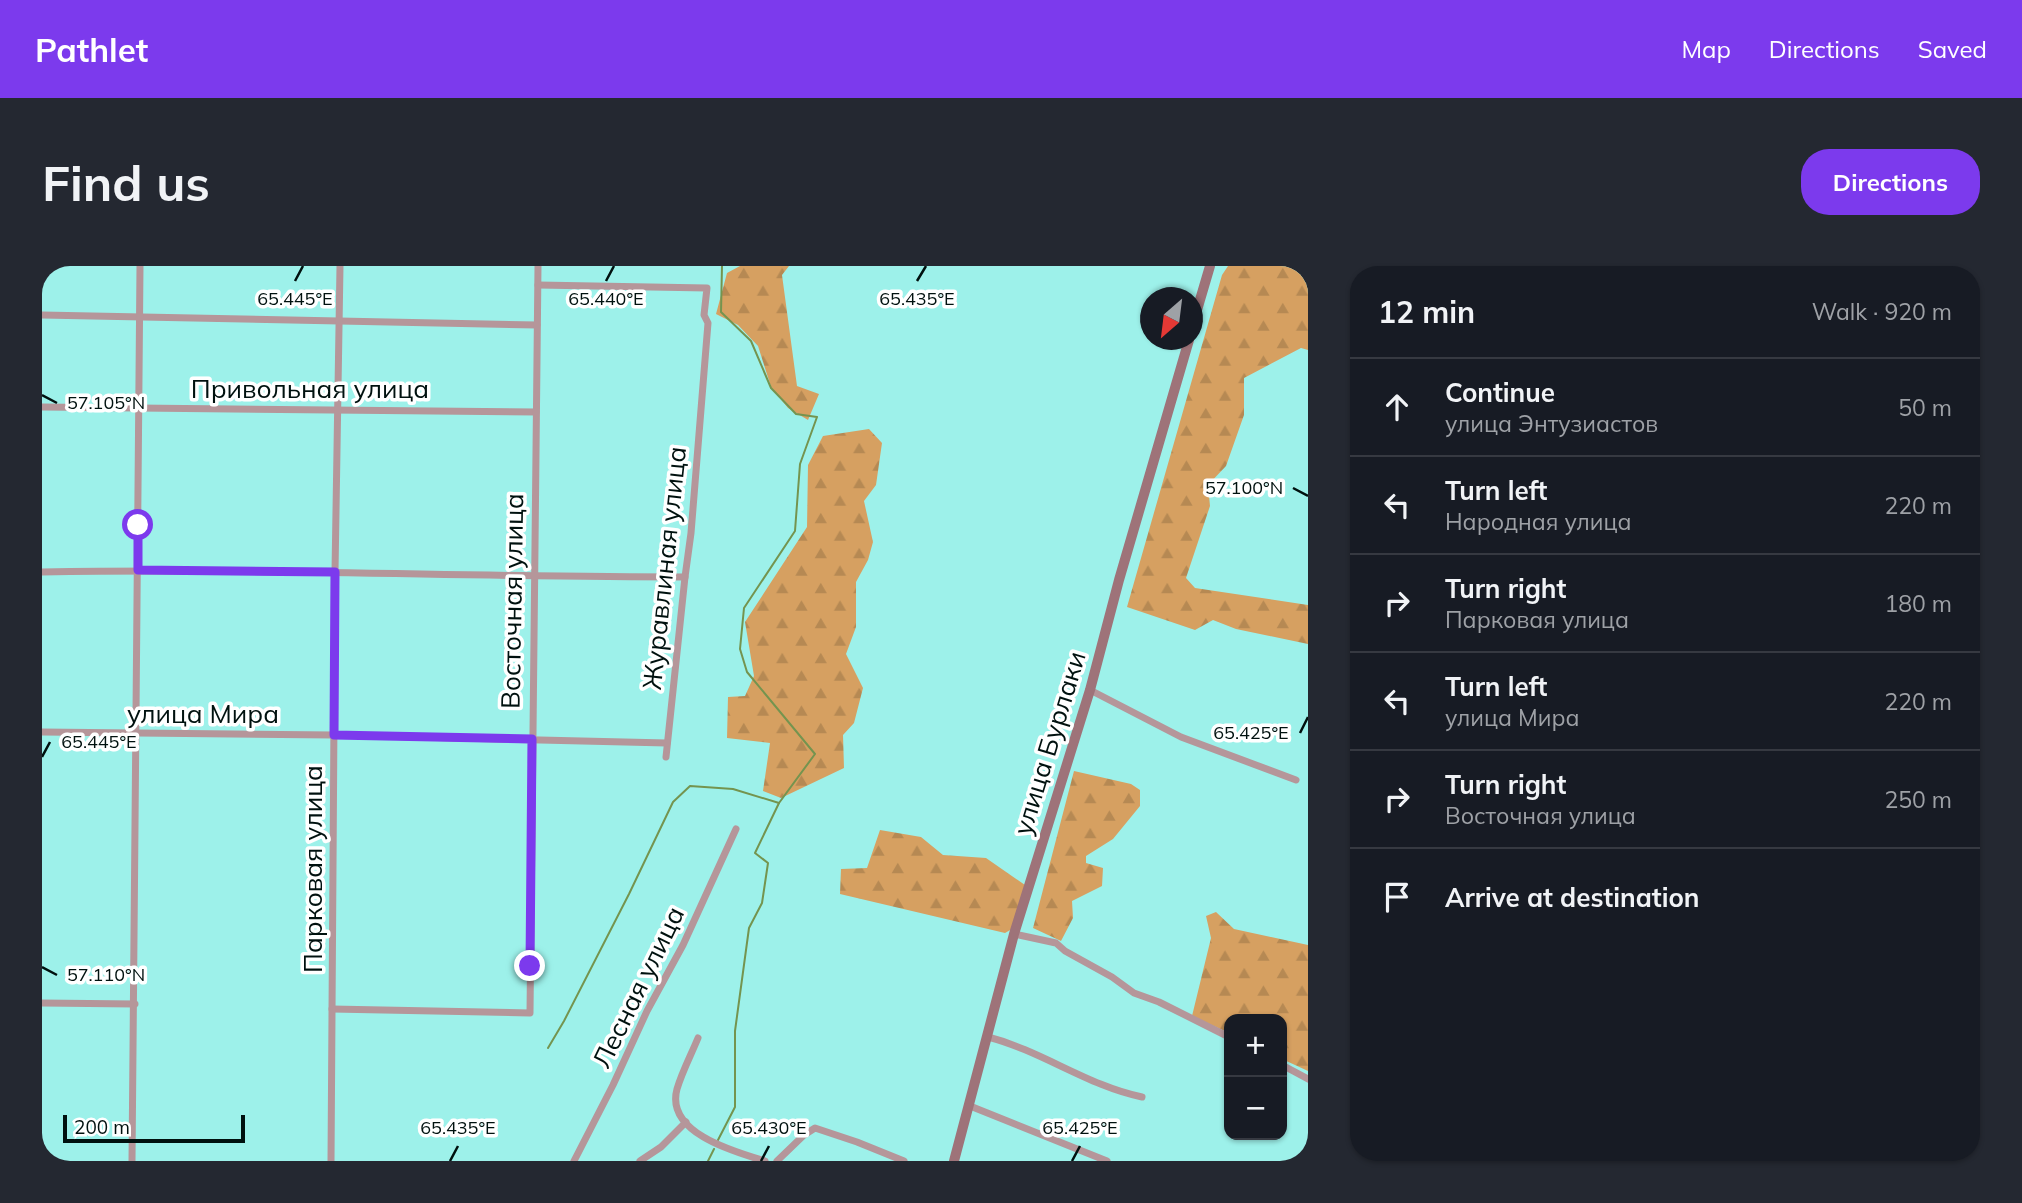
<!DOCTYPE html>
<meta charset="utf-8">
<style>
body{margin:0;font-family:Mulish,sans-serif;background:#242831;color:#f1f3f6}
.controls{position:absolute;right:21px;bottom:21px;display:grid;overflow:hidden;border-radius:14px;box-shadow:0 2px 5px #0004}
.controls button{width:63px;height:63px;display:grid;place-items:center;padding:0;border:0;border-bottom:2px solid #363941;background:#171b24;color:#f1f3f6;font:35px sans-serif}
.compass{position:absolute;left:1098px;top:21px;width:63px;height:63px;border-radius:50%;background:#171b24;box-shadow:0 2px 5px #0004;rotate:208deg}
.scale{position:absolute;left:21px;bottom:18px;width:182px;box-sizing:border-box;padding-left:7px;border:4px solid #00110f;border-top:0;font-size:19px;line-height:24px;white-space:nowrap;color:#00110f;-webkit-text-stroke:5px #fff;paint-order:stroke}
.stop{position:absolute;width:21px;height:21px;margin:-16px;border:5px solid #7c3aed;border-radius:50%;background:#fff}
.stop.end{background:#7c3aed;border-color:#fff;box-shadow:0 2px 7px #0008}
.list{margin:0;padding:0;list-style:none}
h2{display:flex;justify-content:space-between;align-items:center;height:91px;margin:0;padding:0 28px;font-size:30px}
h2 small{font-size:23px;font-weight:400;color:#9ea1a6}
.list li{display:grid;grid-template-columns:46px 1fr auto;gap:21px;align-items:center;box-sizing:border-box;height:98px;padding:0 28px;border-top:2px solid #363941}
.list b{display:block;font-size:26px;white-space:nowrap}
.list p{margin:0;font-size:23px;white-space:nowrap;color:#9ea1a6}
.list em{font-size:23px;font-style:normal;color:#9ea1a6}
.icon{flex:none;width:38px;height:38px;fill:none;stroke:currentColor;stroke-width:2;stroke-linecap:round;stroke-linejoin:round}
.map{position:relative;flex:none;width:1266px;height:895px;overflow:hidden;border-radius:28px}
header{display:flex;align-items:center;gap:42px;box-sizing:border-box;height:98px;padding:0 35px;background:#7c3aed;color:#fff}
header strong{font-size:33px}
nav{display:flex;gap:38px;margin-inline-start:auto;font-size:24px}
.intro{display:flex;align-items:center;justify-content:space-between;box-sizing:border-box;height:168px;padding:0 42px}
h1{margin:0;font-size:49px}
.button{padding:18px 32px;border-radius:28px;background:#7c3aed;color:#fff;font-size:24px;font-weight:700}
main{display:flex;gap:42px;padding:0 42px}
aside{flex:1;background:#171b24;border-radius:28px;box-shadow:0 2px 5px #0004}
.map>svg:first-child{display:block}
.forest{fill:url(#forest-firs)}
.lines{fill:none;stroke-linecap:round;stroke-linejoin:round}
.stream{stroke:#74944f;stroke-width:2}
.street{stroke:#b5969a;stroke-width:7}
.secondary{stroke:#9e7379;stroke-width:10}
.route{stroke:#7c3aed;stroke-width:9}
.ticks{fill:none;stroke:#00110f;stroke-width:2.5}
.labels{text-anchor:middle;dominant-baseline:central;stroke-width:7;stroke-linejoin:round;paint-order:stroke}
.street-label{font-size:26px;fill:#00110f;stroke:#fff}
.ticks-label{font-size:18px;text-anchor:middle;fill:#00110f;stroke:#fff;stroke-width:7;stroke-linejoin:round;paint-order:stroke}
</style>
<header>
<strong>Pathlet</strong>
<nav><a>Map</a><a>Directions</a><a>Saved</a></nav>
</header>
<div class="intro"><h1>Find us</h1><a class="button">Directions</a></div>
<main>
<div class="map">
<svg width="1266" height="895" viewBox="0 0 1266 895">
<defs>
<pattern id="forest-firs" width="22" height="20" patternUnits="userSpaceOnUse" patternTransform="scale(1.75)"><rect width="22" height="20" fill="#d6a061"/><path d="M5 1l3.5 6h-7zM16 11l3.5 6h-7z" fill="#b68953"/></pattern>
</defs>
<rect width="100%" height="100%" fill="#9df1ea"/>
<g class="forest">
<polygon points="698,0 747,0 740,9 755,120 777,128 766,154 746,142 729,121 716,80 696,59 674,48 685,7"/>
<polygon points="1186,0 1266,0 1266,84 1259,82 1202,112 1202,149 1184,200 1166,219 1168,240 1144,312 1153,322 1266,339 1266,378 1194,363 1171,354 1153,364 1085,341 1180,9"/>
<polygon points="827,163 840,177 834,219 822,235 831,276 826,294 814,316 814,361 804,388 821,422 812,457 801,469 802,502 739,532 721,525 728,477 685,472 686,431 703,430 712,410 703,356 765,261 766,199 781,170"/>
<polygon points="1032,505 1089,518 1098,524 1098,540 1071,573 1044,590 1044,597 1061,602 1060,620 1030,635 1031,652 1019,675 991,662"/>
<polygon points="838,564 879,571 901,589 944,592 983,619 970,663 963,667 798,628 799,603 825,602"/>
<polygon points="1174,646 1192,663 1266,679 1266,805 1240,793 1240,753 1187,753 1187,767 1150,750 1169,672 1164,650"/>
</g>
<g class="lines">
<g class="stream">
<polyline points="506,782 522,755 587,628 631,536 648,520 691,523 737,537"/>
<polyline points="676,874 693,841 693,765 707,662 720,637 726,597 713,587 737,537 773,488 705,406 698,383 702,342 753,265 758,198 775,151 754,148 729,122 709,75 679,46 680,0"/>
<polyline points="666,895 672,883"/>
</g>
<g class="street">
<polyline points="496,19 665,22 662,49 666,57 649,267 643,311 624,491"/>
<polyline points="0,49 495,59"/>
<polyline points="0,141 494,146"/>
<path d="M 0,306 C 214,302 428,311 643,311"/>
<polyline points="1048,424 1139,471 1254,514"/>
<polyline points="0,466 292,469 625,477"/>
<polyline points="972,668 1014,677 1023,685 1070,711 1092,727 1117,736 1187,771"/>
<polyline points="0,737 93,738"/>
<polyline points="290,743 488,747 496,0"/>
<path d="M 946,771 C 1000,785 1046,820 1100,831"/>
<path d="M 656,772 C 649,789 640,806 635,823 C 623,867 693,886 723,895"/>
<polyline points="1240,799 1266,813"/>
<polyline points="928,840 1065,895"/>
<path d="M 90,895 C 94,597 94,298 98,0"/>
<polyline points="289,895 293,306 298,0"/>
<polyline points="532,895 571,819 605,745 641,679 694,563"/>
<polyline points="598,895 619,881 644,856"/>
<polyline points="735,895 762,869 773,862 815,876 862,895"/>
</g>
<g class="secondary">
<polyline points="1150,61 1168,0"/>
<polyline points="912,895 972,668 1048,424 1077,314 1147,74"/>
</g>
</g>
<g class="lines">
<polyline class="route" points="96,259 96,304 293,306 292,469 490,473 488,700"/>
</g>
<path class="ticks" d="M 253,15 L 261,0M 564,15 L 572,0M 875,15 L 884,0M 0,129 L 15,137M 1251,222 L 1266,230M 1258,467 L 1266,451M 0,491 L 8,476M 0,701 L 15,709M 408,895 L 416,880M 719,895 L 727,880M 1030,895 L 1038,880"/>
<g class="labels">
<g class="street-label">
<text x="268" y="122">Привольная улица</text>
<text transform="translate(622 302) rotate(-84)">Журавлиная улица</text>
<text transform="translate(470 335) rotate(-89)">Восточная улица</text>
<text x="161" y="447">улица Мира</text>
<text transform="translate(1007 477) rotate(-73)">улица Бурлаки</text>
<text transform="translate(270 603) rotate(-90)">Парковая улица</text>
<text transform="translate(596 721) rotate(-64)">Лесная улица</text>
</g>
</g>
<g class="ticks-label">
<text x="253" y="39">65.445°E</text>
<text x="564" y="39">65.440°E</text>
<text x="875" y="39">65.435°E</text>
<text x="64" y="143">57.105°N</text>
<text x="1202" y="228">57.100°N</text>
<text x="1209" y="473">65.425°E</text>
<text x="57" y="482">65.445°E</text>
<text x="64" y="715">57.110°N</text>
<text x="416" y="868">65.435°E</text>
<text x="727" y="868">65.430°E</text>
<text x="1038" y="868">65.425°E</text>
</g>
</svg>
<div class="controls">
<button>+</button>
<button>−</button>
</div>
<svg class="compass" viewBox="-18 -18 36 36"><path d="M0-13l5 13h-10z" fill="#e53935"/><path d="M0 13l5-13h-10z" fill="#9ea1a6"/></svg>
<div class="scale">200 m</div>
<div class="stop" style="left:96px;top:259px"></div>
<div class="stop end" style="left:488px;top:700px"></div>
</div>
<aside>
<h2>12 min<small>Walk · 920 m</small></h2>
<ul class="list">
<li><svg class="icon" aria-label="ahead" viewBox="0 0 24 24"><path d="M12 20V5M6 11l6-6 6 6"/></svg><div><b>Continue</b><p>улица Энтузиастов</p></div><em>50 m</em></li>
<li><svg class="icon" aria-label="left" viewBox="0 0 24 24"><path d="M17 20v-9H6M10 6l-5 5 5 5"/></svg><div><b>Turn left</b><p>Народная улица</p></div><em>220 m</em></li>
<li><svg class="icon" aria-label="right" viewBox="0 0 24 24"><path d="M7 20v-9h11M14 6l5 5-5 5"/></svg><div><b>Turn right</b><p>Парковая улица</p></div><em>180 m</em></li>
<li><svg class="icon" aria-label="left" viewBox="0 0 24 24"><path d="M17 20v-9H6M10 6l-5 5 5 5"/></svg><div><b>Turn left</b><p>улица Мира</p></div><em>220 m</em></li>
<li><svg class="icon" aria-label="right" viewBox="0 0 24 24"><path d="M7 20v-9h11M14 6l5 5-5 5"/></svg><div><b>Turn right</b><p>Восточная улица</p></div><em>250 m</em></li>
<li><svg class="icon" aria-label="arrive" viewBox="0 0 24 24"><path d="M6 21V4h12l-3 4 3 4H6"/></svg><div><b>Arrive at destination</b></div></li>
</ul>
</aside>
</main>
